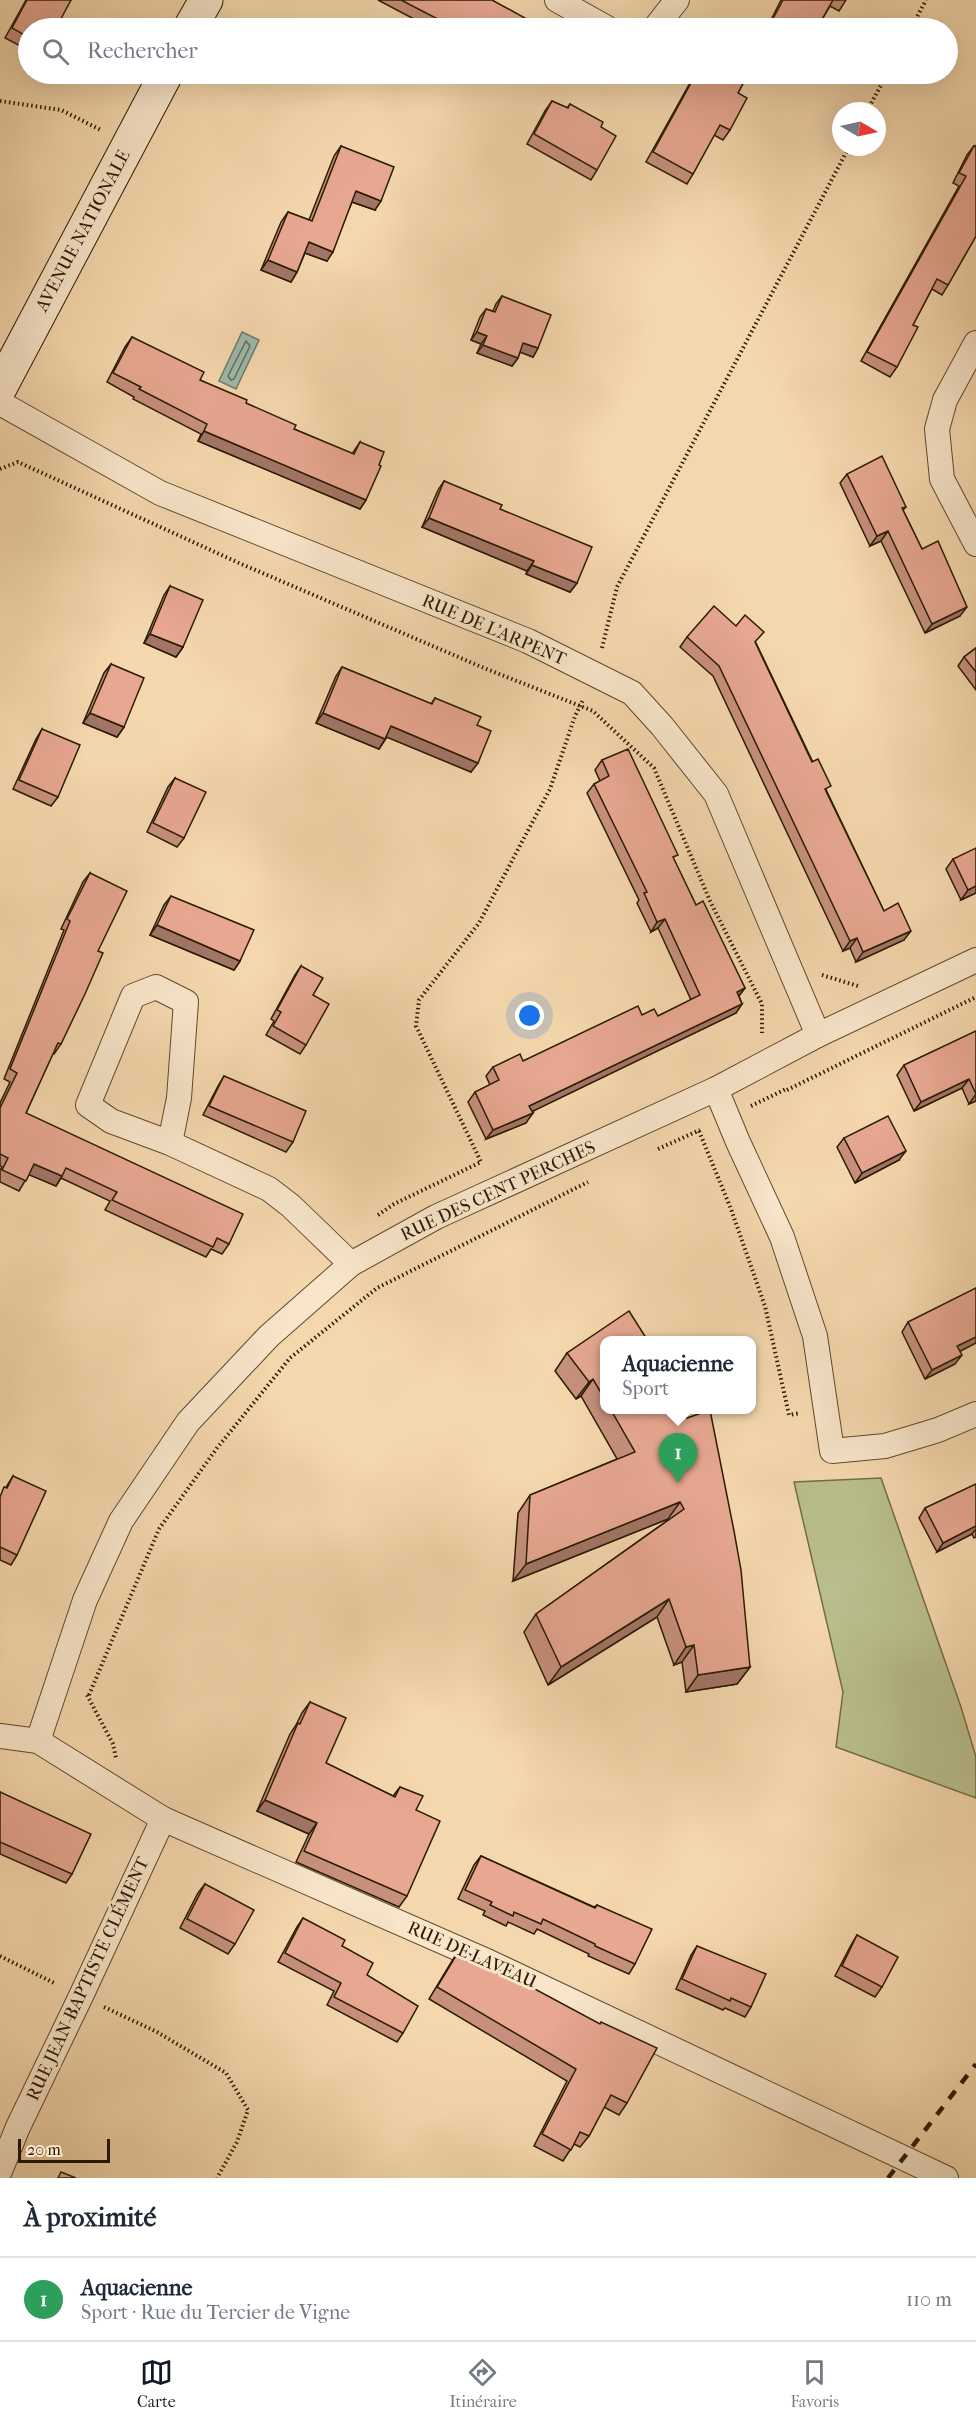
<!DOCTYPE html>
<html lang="fr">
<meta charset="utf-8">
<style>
body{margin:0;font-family:"IM FELL French Canon",serif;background:#f2f2f3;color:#1f2937}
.compass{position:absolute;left:832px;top:102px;width:54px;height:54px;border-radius:50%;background:#fff;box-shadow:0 6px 24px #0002;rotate:99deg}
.scale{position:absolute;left:18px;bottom:15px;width:92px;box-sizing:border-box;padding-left:6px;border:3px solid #2b1b04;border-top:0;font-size:16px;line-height:21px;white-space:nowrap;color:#2b1b04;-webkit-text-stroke:4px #f8e5ca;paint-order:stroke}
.you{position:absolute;left:530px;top:1016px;width:21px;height:21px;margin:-15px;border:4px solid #fff;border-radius:50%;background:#1a73e8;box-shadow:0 0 0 9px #1a73e833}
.badge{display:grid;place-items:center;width:39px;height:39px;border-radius:50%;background:#111827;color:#fff;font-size:20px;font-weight:700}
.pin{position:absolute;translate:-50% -50px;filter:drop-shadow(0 2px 3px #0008)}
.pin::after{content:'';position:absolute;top:32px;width:21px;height:18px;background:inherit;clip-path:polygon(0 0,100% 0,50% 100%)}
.popup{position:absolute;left:600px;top:1336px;width:156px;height:78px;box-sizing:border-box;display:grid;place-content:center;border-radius:12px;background:#fff;filter:drop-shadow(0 2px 4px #0005);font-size:20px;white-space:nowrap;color:#747a83}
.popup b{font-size:22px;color:#1f2937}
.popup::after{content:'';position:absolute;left:50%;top:100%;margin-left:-12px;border:12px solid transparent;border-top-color:#fff}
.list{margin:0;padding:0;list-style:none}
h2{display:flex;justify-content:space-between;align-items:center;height:78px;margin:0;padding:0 24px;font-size:26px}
h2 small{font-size:20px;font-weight:400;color:#747a83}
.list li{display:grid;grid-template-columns:39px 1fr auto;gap:18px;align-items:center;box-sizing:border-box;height:84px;padding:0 24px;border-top:2px solid #e0e1e3}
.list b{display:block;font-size:22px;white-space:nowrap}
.list p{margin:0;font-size:20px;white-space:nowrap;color:#747a83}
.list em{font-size:20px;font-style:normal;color:#747a83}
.icon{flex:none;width:33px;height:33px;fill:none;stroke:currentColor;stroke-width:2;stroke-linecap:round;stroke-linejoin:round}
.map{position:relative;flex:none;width:976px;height:2178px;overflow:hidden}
.search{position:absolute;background:#fff;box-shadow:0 6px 24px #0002;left:18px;right:18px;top:18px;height:66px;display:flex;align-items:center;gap:15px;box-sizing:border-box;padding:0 21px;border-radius:33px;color:#747a83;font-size:22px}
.sheet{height:162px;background:#fff}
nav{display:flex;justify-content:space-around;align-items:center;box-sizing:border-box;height:84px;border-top:2px solid #e0e1e3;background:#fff;font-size:16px;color:#747a83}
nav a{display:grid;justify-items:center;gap:3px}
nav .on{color:#111827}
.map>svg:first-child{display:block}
.green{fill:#b9bf8c;stroke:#726d48;stroke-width:1.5}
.water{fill:#9cbaab;stroke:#6f7a68;stroke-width:1.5}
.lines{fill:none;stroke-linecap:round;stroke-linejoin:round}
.shore{stroke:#646a58;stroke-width:1.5}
.minor-casing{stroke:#5e4a2e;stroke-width:26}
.secondary-casing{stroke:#2b1b04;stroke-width:35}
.path{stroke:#2b1b04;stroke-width:4;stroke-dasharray:1.5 3;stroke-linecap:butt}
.minor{stroke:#f8e5ca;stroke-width:24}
.secondary{stroke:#f8e5ca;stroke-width:33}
.rail{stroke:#2b1b04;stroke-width:4.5;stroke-dasharray:10 10;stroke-linecap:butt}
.wall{fill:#c7907d;stroke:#2b1b04;stroke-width:1.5}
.shaded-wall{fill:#a27566;stroke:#2b1b04;stroke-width:1.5}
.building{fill:#e7a791;stroke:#2b1b04;stroke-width:1.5}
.labels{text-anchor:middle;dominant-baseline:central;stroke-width:6;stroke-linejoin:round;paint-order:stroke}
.street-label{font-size:18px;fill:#2b1b04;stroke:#f8e5ca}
</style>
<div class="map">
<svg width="976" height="2178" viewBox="0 0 976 2178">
<rect width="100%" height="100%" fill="#f5d7ad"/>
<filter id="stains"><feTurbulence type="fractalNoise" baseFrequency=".00333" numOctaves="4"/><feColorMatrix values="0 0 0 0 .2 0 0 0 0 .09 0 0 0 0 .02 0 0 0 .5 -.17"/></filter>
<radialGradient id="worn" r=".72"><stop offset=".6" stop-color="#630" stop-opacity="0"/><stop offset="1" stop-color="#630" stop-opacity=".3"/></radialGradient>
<polygon class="green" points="881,1478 961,1707 976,1757 976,1798 836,1747 843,1692 794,1482"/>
<polygon class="water" points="242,332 259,340 236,389 219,381"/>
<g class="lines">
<polygon class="shore" points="246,341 250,346 234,379 231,380 228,376"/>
<defs>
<g id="minor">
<polyline points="557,0 607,28"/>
<polyline points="655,28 677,0"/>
<polyline points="976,343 945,400 937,429 942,479 976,544"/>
<polyline points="0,403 160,493 528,641 632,693 662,726 716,794 818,1035"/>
<polyline points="716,1089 738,1142 782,1237 815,1336 832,1451 885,1446 938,1430 976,1414"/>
<polyline points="170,1143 179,1098 186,1002 156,987 133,996 88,1105 111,1121 170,1143 269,1189 291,1206 351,1264"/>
<polyline points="0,1736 38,1741 163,1819 489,1962 946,2178"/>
<polyline points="38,1741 85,1600 121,1521 188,1422 269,1336 351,1264 436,1217 716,1089 818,1035 976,960"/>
<polyline points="0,2171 18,2127 81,1996 163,1819"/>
</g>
<g id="secondary">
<polyline points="190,28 206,0"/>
<polyline points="0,388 166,74"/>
</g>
</defs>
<use href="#minor" class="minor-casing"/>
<use href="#secondary" class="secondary-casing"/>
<g class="path">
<polyline points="911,28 926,0"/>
<polyline points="0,101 61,110 101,130"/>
<polyline points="867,111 887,74"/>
<polyline points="0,469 18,462 239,563 484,668 593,711 654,768 710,901 762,1004 762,1033"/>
<polyline points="602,648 617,587 849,147"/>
<polyline points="822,975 858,986"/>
<polyline points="787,1090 976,997"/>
<polyline points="751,1106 786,1089"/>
<polyline points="699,1131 731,1209 765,1306 789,1415 800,1413"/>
<polyline points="658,1149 700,1130"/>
<polyline points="378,1215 394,1204 481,1162 416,1026 419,1000 479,923 550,789 575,716 583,700"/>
<polyline points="87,1695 113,1744 116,1758"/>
<polyline points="89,1695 159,1529 217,1448 290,1358 377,1288 588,1182"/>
<polyline points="0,1956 56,1984"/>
<polyline points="104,2007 157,2032 226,2073 248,2110 237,2142 217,2178"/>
</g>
<use href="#minor" class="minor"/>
<use href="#secondary" class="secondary"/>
<polyline class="rail" points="888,2178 976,2064"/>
</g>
<g class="wall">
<polygon points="26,0 71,0 28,28 28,50 5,38"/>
<polygon points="378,0 492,0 523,22 534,28 431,28"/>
<polygon points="781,0 846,0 839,11 830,6 817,28 767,28"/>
<polygon points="687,74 748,74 738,93 730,130 723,140 714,135 693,174 687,184 646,162 691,81 684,78"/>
<polygon points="552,101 567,108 570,104 601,127 597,170 591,180 527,144 545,111"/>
<polygon points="976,145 976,236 948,285 942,295 932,289 913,325 897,367 890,377 861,361 959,186 953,183 967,155 974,146 975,147"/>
<polygon points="341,146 375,210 352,202 327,261 305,253 297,272 291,282 261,270 281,222 288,212 309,220 334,156"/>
<polygon points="502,296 538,348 533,357 520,352 518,358 512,366 477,353 481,344 471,340 480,317 486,309 493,311 496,304"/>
<polygon points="132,337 200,380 294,429 352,454 360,442 366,500 360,509 198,441 201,434 133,399 134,397 107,382 125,347"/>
<polygon points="847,474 906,507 903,510 922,549 960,616 925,633 881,541 870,546 840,483"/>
<polygon points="444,481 500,509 577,583 570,592 526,574 527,571 422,527 438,490"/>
<polygon points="170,586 183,647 176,657 144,643 164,595"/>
<polygon points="687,637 756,643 884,911 904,940 856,962 850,948 843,951 713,676 680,647"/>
<polygon points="976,648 976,690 958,666 964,657"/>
<polygon points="111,664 124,727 117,737 83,723 104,673"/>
<polygon points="342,667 431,704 435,698 477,725 471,772 387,737 379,749 316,723 336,676"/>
<polygon points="42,729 58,797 51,806 13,789 36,739"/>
<polygon points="602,760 674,860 696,905 745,988 739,996 742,1004 736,1013 532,1111 526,1123 486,1139 468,1102 475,1092 490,1085 486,1076 493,1067 523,1061 642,1015 658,1016 691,1000 658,928 651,932 637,903 639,900 587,793 594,784 600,781 595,770"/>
<polygon points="175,778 184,838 177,847 147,832 168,787"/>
<polygon points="953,859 976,893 961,900 946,869"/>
<polygon points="90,873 98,951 61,1044 54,1054 53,1053 26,1113 229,1244 222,1254 211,1249 206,1257 105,1210 110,1201 61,1178 56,1186 29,1174 19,1191 0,1182 0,1170 2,1167 0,1166 0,1103 10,1082 4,1079 64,930 61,929 83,882"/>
<polygon points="171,896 240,961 234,970 150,935 164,905"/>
<polygon points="301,966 306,1045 300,1054 266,1035 274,1021 271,1019 295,975"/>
<polygon points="976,1031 976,1101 969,1104 962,1088 914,1111 897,1075 904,1065"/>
<polygon points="224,1076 293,1142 286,1152 203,1115 218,1086"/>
<polygon points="844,1138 899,1160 855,1183 837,1147"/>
<polygon points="976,1288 976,1343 960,1351 955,1364 925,1379 902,1332 908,1322"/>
<polygon points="604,1341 604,1410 683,1410 750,1667 737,1684 686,1692 682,1662 674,1665 657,1617 548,1685 524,1632 536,1614 668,1520 668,1519 513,1581 518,1513 530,1495 617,1459 581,1396 576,1399 555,1371 567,1353"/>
<polygon points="13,1476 17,1555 11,1565 0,1560 0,1497"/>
<polygon points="976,1484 976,1537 974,1538 972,1534 937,1552 919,1518 925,1508"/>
<polygon points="310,1702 326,1763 393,1796 400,1787 416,1810 407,1896 399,1907 296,1862 309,1834 257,1811 290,1734 296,1725 302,1713"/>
<polygon points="0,1792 72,1874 66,1883 0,1854"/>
<polygon points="481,1856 594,1907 597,1905 635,1964 629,1974 588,1956 589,1954 537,1929 534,1934 508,1922 506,1926 483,1915 485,1911 458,1899 474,1865"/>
<polygon points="205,1884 235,1944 228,1954 180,1928 198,1893"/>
<polygon points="303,1918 342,1946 367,1975 403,2033 397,2042 327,2005 334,1991 278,1962 297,1927"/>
<polygon points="857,1935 882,1987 875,1997 835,1976 851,1945"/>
<polygon points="697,1946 751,2007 745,2017 725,2008 723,2010 676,1989 691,1955"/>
<polygon points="460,1949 627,2103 619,2115 604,2107 589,2136 580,2147 574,2144 563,2161 534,2146 567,2081 429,1999 452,1961"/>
</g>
<g class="shaded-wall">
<polygon points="356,191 381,201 375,210 349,201"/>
<polygon points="309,242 333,252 327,261 302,252"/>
<polygon points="268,260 297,272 291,282 261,270"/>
<polygon points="477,332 487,336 481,344 471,340"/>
<polygon points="523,343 538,348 533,357 517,351"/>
<polygon points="483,345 518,358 512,366 477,353"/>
<polygon points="204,431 366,500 360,509 198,441"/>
<polygon points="429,518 534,561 527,571 422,527"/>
<polygon points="888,531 881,541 870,546 877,536"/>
<polygon points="532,565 577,583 570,592 526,574"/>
<polygon points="967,607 960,616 925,633 932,624"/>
<polygon points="150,634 183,647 176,657 144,643"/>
<polygon points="90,713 124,727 117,737 83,723"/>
<polygon points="323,713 385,739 379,749 316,723"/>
<polygon points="391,726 478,763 471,772 384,736"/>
<polygon points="976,886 976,893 961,900 968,890"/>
<polygon points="665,919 658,928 651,932 657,922"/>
<polygon points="157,925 240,961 234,970 150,935"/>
<polygon points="911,931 904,940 856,962 863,952"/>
<polygon points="857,938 850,948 843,951 850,941"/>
<polygon points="745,988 738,997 737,992"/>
<polygon points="742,1004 736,1013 523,1116 529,1106"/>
<polygon points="969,1079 962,1088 914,1111 921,1102"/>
<polygon points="976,1094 976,1101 969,1104"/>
<polygon points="533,1113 526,1123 486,1139 493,1130"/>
<polygon points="906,1151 899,1160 855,1183 862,1173"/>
<polygon points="34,1164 62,1176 56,1186 27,1174"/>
<polygon points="976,1337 976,1343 951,1356 957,1346"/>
<polygon points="962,1355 955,1364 925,1379 932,1370"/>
<polygon points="593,1379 581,1396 576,1399 589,1382"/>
<polygon points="680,1502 668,1519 513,1581 526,1564"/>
<polygon points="976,1526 976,1529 972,1534 937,1552 943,1543"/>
<polygon points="669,1599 657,1617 548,1685 561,1667"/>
<polygon points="694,1645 682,1662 674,1665 686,1647"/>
<polygon points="750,1667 737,1684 686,1692 698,1675"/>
<polygon points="265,1800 317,1823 309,1834 257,1811"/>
</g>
<g class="building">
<polygon points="27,0 71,0 56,28 28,28 28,37 12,28"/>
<polygon points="401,0 492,0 525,18 523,22 534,28 455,28"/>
<polygon points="783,0 833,0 817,28 768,28"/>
<polygon points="696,74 748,74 738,93 747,98 730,130 720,125 693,174 653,152"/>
<polygon points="552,101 568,108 570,104 603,122 601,127 616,136 597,170 534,134"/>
<polygon points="341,146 394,167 381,201 356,191 333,252 309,242 297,272 268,260 288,212 312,221"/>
<polygon points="974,146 976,147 976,236 948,285 937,279 913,325 918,327 897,367 867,352 966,176 959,173"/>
<polygon points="502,296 551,315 538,348 523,343 518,358 483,345 487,336 477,332 486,309 495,312"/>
<polygon points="132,337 204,372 200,380 247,400 246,403 296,425 294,429 354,454 360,442 384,452 379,465 381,466 366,500 204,431 207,424 139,389 141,387 113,373"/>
<polygon points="882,456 906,507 902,508 922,549 938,541 967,607 932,624 888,531 877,536 847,474"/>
<polygon points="444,481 502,505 500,509 592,547 577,583 532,565 534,561 429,518"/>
<polygon points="170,586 203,600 183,647 150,634"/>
<polygon points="714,606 736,626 745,615 764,632 755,642 812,762 818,759 831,786 825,789 884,911 898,903 911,931 863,952 857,938 850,941 719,666 687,637"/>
<polygon points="976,648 976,672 964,657"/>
<polygon points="111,664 144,678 124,727 90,713"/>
<polygon points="342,667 432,704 435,698 481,717 477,725 491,731 478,763 391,726 385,739 323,713"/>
<polygon points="42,729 80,745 58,797 19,780"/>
<polygon points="628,749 678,855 673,857 696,905 703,901 745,988 737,992 742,1004 529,1106 533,1113 493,1130 475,1092 499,1080 493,1067 520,1054 523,1061 638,1006 642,1015 654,1009 658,1016 700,995 665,919 657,922 644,893 647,892 594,784 609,776 602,760"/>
<polygon points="175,778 206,792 184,838 153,823"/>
<polygon points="976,848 976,886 968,890 953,859"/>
<polygon points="90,873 127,891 98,951 103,953 85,994 61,1044 58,1043 26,1113 243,1214 229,1244 217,1238 213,1247 112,1200 117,1192 66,1168 62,1176 34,1164 26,1181 2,1170 8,1158 0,1154 0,1108 17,1073 10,1069 70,921 67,919"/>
<polygon points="171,896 254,930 240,961 157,925"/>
<polygon points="301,966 323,978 313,995 329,1004 306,1045 273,1026 281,1012 277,1010"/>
<polygon points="976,1031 976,1094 969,1079 921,1102 904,1065"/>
<polygon points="224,1076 306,1111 293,1142 209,1106"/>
<polygon points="888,1116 906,1151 862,1173 844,1138"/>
<polygon points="976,1288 976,1337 957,1346 962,1355 932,1370 908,1322"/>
<polygon points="629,1311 648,1341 604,1341 604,1398 593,1379 589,1382 567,1353"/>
<polygon points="611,1410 683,1410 687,1418 710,1410 734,1531 741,1570 750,1667 698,1675 694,1645 686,1647 669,1599 561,1667 536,1614 684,1509 680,1502 526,1564 530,1495 635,1452"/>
<polygon points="13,1476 46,1491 17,1555 0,1547 0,1497 4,1487 7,1488"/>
<polygon points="976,1484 976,1526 943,1543 925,1508"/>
<polygon points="310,1702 346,1718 326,1763 395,1797 400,1787 423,1796 416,1810 440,1821 407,1896 304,1851 317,1823 265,1800 298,1723 300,1724"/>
<polygon points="0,1792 91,1834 72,1874 0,1842"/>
<polygon points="481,1856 595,1908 597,1905 652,1929 635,1964 595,1946 595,1944 543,1919 541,1924 514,1912 513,1916 490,1905 492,1902 465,1890"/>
<polygon points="205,1884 254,1910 235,1944 187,1919"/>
<polygon points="303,1918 345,1940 342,1946 373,1963 367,1975 418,2006 403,2033 334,1997 341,1983 285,1953"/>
<polygon points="857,1935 898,1957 882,1987 842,1966"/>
<polygon points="697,1946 766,1974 751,2007 731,1998 730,2001 682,1979"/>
<polygon points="460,1949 600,2024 601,2022 657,2048 627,2103 611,2095 589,2136 580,2132 571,2150 542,2134 576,2069 437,1987"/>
<polygon points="61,2172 76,2178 58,2178"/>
</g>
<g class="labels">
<g class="street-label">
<text transform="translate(83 231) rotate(-62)">AVENUE NATIONALE</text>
<text transform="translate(494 630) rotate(23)">RUE DE L'ARPENT</text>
<text transform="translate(498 1191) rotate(-25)">RUE DES CENT PERCHES</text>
<text transform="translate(472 1955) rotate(24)">RUE DE LAVEAU</text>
<text transform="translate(88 1979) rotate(-65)">RUE JEAN-BAPTISTE CLÉMENT</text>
</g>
</g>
<rect width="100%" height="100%" filter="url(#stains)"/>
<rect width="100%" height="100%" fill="url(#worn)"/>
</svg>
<svg class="compass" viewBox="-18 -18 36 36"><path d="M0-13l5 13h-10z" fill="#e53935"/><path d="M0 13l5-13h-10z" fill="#747a83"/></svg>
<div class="scale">20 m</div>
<div class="you"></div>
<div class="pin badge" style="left:678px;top:1483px;background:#2e9e5b">1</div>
<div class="popup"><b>Aquacienne</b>Sport</div>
<div class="search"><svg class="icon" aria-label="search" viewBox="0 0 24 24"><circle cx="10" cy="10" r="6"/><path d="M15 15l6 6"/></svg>Rechercher</div>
</div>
<section class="sheet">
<h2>À proximité<small></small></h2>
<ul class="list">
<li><span class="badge" style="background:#2e9e5b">1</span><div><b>Aquacienne</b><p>Sport · Rue du Tercier de Vigne</p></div><em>110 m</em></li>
</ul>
</section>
<nav>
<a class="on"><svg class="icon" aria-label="map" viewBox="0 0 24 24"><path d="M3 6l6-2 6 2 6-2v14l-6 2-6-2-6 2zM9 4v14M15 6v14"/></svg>Carte</a>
<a><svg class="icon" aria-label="directions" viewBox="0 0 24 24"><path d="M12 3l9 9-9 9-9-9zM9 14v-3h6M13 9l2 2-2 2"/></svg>Itinéraire</a>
<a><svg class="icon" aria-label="saved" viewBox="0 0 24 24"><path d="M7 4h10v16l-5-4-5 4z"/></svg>Favoris</a>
</nav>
